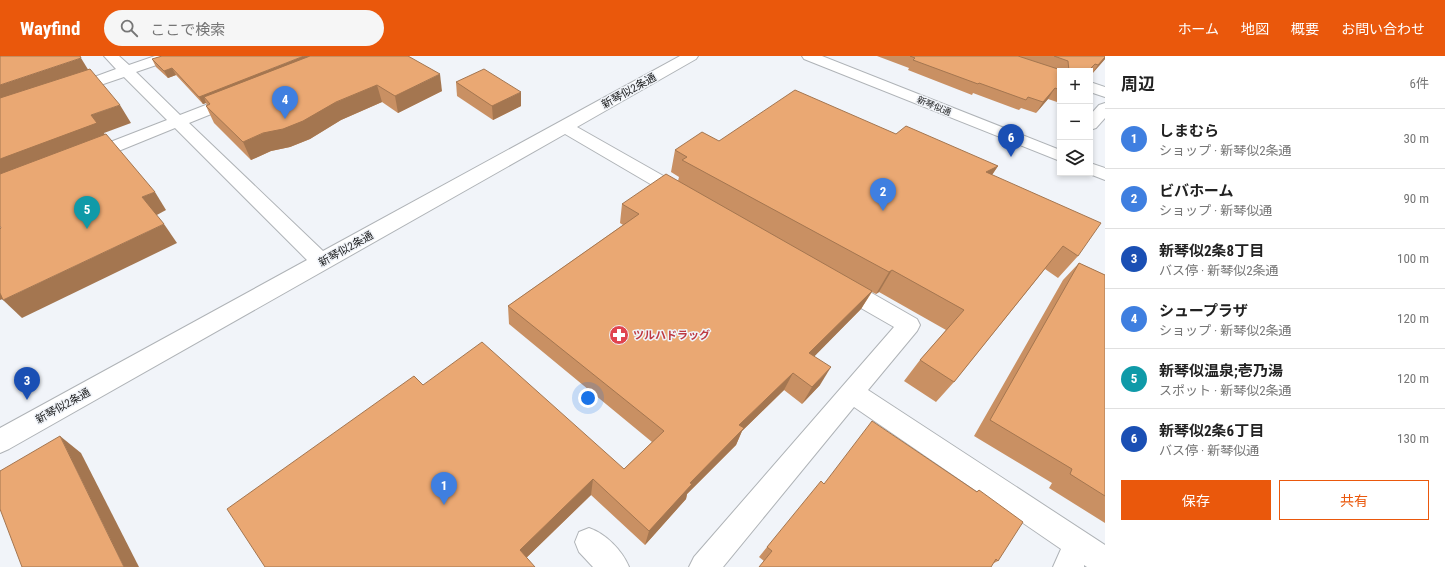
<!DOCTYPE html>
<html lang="ja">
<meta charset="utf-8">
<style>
body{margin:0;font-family:"Roboto Condensed","Noto Sans JP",sans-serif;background:#f6f6f6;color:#222}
.controls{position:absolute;right:12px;top:12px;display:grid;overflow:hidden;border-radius:0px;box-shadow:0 2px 6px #0003}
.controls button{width:36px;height:36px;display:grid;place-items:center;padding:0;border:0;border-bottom:1px solid #e0e0e0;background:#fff;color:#222;font:20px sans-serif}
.you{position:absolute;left:588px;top:342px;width:14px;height:14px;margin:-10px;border:3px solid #fff;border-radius:50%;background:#1a73e8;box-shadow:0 0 0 6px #1a73e833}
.badge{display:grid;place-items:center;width:26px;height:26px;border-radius:50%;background:#ea580c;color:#fff;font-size:13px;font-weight:700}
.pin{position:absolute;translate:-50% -33px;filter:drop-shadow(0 1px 2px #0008)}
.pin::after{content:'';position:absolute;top:21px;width:14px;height:12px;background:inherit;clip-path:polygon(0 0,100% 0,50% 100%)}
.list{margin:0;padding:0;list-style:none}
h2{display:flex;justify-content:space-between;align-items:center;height:52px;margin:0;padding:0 16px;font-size:17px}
h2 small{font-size:13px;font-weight:400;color:#767676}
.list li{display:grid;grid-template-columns:26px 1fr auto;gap:12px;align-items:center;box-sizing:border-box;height:60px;padding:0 16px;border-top:1px solid #e0e0e0}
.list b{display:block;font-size:15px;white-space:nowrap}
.list p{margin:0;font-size:13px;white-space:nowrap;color:#767676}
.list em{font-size:13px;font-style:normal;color:#767676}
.actions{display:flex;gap:8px;padding:12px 16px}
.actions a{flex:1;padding:9px 0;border:1px solid #ea580c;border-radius:0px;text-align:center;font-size:14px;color:#ea580c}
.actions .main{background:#ea580c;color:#fff}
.icon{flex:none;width:22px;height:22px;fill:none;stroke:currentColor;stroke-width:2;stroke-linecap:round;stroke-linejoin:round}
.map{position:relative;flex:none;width:1105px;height:511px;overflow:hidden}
header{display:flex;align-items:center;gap:24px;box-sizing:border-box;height:56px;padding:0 20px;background:#ea580c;color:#fff}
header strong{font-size:19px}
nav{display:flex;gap:22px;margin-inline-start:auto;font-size:14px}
.search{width:280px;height:36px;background:#f6f6f6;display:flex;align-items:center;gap:10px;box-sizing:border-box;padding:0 14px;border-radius:22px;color:#767676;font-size:15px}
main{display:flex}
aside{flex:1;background:#fff}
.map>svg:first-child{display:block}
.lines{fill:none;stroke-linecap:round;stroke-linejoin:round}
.minor-casing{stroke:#afb3b7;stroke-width:2}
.minor{fill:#fff;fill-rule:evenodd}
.wall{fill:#c99063}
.shaded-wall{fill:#a47650}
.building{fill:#eaa873;stroke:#a47650}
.labels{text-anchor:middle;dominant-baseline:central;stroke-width:3;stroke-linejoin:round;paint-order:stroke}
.far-street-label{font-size:9px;fill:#1b1c1d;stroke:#f1f4f9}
.street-label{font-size:11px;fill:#1b1c1d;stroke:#f1f4f9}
.health-label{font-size:11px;font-weight:bold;fill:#be3a42;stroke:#f1f4f9;text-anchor:start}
</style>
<header>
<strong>Wayfind</strong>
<div class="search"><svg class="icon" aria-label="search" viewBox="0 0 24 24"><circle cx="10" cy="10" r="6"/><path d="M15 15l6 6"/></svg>ここで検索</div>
<nav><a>ホーム</a><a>地図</a><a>概要</a><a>お問い合わせ</a></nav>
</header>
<main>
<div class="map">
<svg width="1105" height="511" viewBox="0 0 1105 511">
<rect width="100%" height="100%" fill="#f1f4f9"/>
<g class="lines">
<defs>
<g id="minor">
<polygon points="104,0 119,0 129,9 155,0 176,0 174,3 136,16 180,59 229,40 235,38 241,40 243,43 241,46 189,67 323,195 680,0 698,0 696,3 577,71 690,135 692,139 690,143 683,145 676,143 565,78 9,393 0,397 0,372 307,204 175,72 94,105 88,106 82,105 79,101 82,97 167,64 124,21 77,37 72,39 67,37 64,34 67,31 116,13"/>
<polygon points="802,0 822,0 1060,94 1060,105 804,3"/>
<polygon points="1090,26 1105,31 1105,41 1090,36"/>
<polygon points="1105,47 1105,62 1096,72 1090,74 1090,59 1099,49"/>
<polygon points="1090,107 1105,112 1105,124 1087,117 1090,117"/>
<polygon points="841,222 849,224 917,263 920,269 917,275 868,334 1105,489 1105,511 1087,511 1084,509 1084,511 1053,511 1061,493 854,351 723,511 689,511 694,501 894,271 833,236 830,230 833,224"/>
<path d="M 589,472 C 606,478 622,494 629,511 L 593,511 L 579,496 L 575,486 L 579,476 Z"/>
</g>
</defs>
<use href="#minor" class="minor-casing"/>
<use href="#minor" class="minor"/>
</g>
<g class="wall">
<polygon points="877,0 1105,0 1105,3 1091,19 1090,19 1090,15 1060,15 1060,47 1048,43 1036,57 1021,52 1019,54 973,37 972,39 908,14 909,12"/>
<polygon points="152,3 442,35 398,57 382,46 341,64 310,83 290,91 271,95 251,104 214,67 206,50 207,49 206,47 203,48 176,19 168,22 156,11"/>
<polygon points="456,26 521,50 493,64 457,40"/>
<polygon points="896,78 998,110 992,119 1078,200 1058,222 1045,213 954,326 936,346 904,325 920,304 946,274 879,236 876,238 872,236 861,253 814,300 820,329 802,348 784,334 742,375 736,389 687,438 686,443 645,489 591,439 527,501 265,511 423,329 624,413 652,386 509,268 508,250 623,169 620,167 622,148 678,125 679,121 671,116 675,94 719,85"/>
<polygon points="1079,207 1105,219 1105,467 1049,432 1052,427 974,380 1063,224"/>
<polygon points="824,427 977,435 979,434 998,505 994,507 764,505 759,501 767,491"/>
</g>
<g class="shaded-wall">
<polygon points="304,0 325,0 204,41 206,47 203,48 199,41"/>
<polygon points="1105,1 1105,3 1091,19 1098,9"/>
<polygon points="81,2 92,20 0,52 0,29"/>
<polygon points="172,12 176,19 168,22 164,15"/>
<polygon points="440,18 442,35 398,57 395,40"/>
<polygon points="377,29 382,46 341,64 310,83 290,91 271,95 251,104 243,86"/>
<polygon points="1055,32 1048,43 1036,57 1043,46"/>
<polygon points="521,36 521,50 493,64 492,50"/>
<polygon points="120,49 131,67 104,77 109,85 0,127 0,103 91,59"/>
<polygon points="998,110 983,132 986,116"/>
<polygon points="155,136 166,154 155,160 142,141"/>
<polygon points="164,168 177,187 22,262 3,244"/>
<polygon points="892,214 879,236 876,238 889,216"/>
<polygon points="0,229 11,240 0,244"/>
<polygon points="872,235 861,253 800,315 809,297"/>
<polygon points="831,311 820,329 802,348 812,331"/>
<polygon points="793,317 784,334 742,375 736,389 687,438 686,443 645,489 649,475 739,369"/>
<polygon points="60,380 81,397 139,511 124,511"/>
<polygon points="593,423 591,439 521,507 520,494"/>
</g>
<g class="building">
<polygon points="0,0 80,0 81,2 0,29"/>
<polygon points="162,0 304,0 199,41 172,12 164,15 152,3"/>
<polygon points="310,0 408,0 440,18 395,40 377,29 336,46 303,65 283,73 263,77 243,86 206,50 210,48 204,41"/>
<polygon points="910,0 1018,0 1064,15 1060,15 1060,34 1055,32 1043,46 1028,41 1026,44 979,27 978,28 913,4 915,2"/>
<polygon points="1054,0 1105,0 1105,1 1098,9 1095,8 1088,15 1068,15 1069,15 1068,5"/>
<polygon points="90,13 120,49 91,59 97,67 0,103 0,42"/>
<polygon points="484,13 521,36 492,50 456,26"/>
<polygon points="795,34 896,78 906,70 998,110 986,116 1101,167 1078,200 1063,190 954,326 920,304 964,254 892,214 889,216 682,104 687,101 675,94 702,76 719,85"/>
<polygon points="106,78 155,136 142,141 164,168 3,244 0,237 0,173 1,172 0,170 0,118"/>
<polygon points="666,118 872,235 809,297 831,311 812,331 793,317 739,369 744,372 690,427 692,428 649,475 593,423 520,494 535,511 265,511 227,453 414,320 423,329 482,286 624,413 664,375 508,250 639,158 622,148"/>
<polygon points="1079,207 1105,219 1105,440 1070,418 1072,413 990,364"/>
<polygon points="872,365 977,436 979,434 1023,466 998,505 996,503 991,511 759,511 772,495 767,491 821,425 824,428"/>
<polygon points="60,380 124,511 22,511 0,453 0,415"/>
</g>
<defs>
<symbol id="pharmacy-disc" viewBox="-11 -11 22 22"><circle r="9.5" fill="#e0444e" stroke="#f1f4f9"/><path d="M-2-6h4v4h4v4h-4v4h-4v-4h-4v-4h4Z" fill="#fff"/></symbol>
</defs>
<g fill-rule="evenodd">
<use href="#pharmacy-disc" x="608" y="268" width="22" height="22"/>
</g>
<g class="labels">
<g class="far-street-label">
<text transform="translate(934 50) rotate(22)">新琴似通</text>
</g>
<g class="street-label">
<text transform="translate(629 35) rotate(-29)">新琴似2条通</text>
<text transform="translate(346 193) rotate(-29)">新琴似2条通</text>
<text transform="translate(63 350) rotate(-29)">新琴似2条通</text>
</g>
<g class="health-label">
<text x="633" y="279">ツルハドラッグ</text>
</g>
</g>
</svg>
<div class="controls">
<button>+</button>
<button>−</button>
<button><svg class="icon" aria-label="layers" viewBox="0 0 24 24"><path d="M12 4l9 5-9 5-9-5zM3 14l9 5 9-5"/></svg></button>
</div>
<div class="you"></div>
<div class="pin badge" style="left:444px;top:449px;background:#3f7fe0">1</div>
<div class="pin badge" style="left:883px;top:155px;background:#3f7fe0">2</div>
<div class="pin badge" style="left:27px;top:344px;background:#1a4fb4">3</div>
<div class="pin badge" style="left:285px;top:63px;background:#3f7fe0">4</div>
<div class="pin badge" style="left:87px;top:173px;background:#0f9aa8">5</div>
<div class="pin badge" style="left:1011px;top:101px;background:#1a4fb4">6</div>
</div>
<aside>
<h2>周辺<small>6件</small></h2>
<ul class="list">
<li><span class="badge" style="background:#3f7fe0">1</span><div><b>しまむら</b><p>ショップ · 新琴似2条通</p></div><em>30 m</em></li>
<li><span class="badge" style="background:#3f7fe0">2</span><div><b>ビバホーム</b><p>ショップ · 新琴似通</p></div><em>90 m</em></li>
<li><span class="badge" style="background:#1a4fb4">3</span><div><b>新琴似2条8丁目</b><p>バス停 · 新琴似2条通</p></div><em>100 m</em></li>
<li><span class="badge" style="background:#3f7fe0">4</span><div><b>シュープラザ</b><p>ショップ · 新琴似2条通</p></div><em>120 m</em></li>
<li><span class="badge" style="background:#0f9aa8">5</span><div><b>新琴似温泉;壱乃湯</b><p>スポット · 新琴似2条通</p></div><em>120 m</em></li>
<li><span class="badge" style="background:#1a4fb4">6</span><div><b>新琴似2条6丁目</b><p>バス停 · 新琴似通</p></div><em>130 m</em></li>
</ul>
<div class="actions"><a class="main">保存</a><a>共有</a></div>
</aside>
</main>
